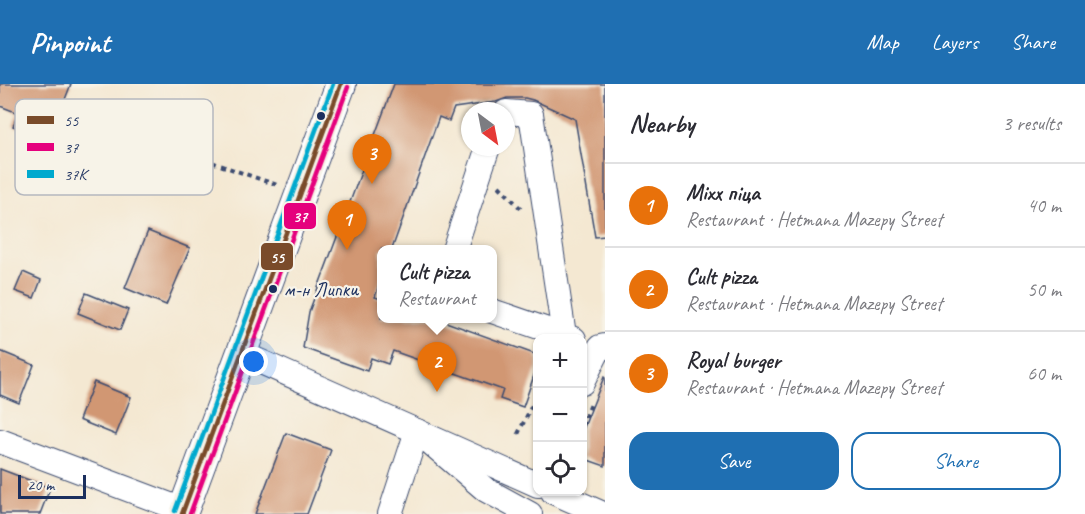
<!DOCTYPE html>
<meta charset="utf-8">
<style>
body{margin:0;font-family:Caveat,sans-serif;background:#f2f2f3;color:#2b2b33}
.controls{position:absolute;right:18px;bottom:18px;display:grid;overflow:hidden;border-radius:12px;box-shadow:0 2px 4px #0004}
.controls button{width:54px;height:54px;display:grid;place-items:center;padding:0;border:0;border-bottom:2px solid #e1e1e2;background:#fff;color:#2b2b33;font:30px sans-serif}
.compass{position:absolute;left:461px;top:18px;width:54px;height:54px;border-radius:50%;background:#fff;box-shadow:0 2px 4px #0004;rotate:148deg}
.scale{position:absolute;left:18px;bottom:15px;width:68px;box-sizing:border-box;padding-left:6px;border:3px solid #1b2f5e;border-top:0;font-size:16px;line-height:21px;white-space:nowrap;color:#1b2f5e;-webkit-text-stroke:4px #f7f3e8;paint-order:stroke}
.you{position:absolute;left:254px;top:278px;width:21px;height:21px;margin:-15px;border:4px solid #fff;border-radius:50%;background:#1a73e8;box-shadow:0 0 0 9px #1a73e833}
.badge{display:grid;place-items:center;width:39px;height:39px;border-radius:50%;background:#1f6fb2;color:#fff;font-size:20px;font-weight:700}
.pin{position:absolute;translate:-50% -50px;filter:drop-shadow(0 2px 3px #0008)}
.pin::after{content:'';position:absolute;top:32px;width:21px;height:18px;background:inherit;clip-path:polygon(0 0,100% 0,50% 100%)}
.popup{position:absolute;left:377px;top:161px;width:120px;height:78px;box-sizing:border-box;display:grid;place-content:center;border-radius:12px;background:#fff;filter:drop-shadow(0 2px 4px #0005);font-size:20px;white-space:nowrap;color:#7c7c81}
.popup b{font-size:22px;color:#2b2b33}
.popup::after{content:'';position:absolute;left:50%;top:100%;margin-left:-12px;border:12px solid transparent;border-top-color:#fff}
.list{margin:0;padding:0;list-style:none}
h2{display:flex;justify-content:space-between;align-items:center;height:78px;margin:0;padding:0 24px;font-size:26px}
h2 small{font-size:20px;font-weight:400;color:#7c7c81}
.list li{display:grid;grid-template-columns:39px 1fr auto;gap:18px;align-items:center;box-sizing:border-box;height:84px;padding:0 24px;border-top:2px solid #e1e1e2}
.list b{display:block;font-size:22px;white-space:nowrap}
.list p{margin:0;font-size:20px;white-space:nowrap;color:#7c7c81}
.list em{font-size:20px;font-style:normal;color:#7c7c81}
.actions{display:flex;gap:12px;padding:18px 24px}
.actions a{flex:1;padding:14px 0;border:2px solid #1f6fb2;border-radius:18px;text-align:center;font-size:21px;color:#1f6fb2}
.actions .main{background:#1f6fb2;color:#fff}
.icon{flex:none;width:33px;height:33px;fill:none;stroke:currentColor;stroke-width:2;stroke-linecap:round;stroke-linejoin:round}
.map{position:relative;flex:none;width:605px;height:430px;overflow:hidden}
header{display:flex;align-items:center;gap:36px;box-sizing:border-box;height:84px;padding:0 30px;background:#1f6fb2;color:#fff}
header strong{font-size:28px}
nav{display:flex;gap:33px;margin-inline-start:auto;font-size:21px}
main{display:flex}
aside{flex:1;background:#fff}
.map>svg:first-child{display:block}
.building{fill:#d19773}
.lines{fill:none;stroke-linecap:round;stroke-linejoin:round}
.minor-casing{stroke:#3c4b6f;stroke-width:26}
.major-casing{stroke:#3c4b6f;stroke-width:32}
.path{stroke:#3c4b6f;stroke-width:4;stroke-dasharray:4.5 4.5;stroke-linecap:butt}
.minor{stroke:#fff;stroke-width:24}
.major{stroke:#fff;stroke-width:30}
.bus-1-casing{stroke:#f7f3e8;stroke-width:9}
.bus-2-casing{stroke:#f7f3e8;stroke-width:9}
.bus-3-casing{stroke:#f7f3e8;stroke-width:9}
.bus-1{stroke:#7a4b2a;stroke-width:4.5}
.bus-2{stroke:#e5007d;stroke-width:4.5}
.bus-3{stroke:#00a9ce;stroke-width:4.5}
.bus-dot{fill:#1b2f5e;stroke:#f7f3e8;stroke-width:2}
.labels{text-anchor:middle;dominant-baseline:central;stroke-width:4.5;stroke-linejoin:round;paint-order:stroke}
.bus-label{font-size:20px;fill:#1b2f5e;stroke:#f7f3e8;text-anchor:start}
.key{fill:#f7f3e8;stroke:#b5b8bf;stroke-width:1.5}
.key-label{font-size:16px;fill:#1b2f5e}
.line-badge{stroke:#f7f3e8;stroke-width:2}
.badge-label{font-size:16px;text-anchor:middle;font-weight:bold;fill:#fff}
</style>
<header>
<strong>Pinpoint</strong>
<nav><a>Map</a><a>Layers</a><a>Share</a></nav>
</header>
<main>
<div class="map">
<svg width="605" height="430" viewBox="0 0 605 430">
<rect width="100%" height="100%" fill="#f7f3e8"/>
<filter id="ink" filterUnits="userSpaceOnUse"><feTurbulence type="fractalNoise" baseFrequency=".0167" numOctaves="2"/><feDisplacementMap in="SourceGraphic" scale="12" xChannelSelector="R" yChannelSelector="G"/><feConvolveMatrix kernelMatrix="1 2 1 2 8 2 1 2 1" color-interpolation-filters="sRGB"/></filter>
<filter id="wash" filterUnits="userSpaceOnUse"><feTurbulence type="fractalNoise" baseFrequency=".008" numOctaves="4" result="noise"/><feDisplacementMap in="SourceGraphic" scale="24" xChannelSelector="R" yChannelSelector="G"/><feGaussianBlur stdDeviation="1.35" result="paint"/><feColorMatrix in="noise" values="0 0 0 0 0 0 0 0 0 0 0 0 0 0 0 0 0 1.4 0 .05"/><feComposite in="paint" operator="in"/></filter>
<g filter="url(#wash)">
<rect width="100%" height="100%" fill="#f4e8d2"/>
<g id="blocks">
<g class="building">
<polygon points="0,0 71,0 49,56 13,42 18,29 0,22"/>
<polygon points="394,0 605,0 605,152 595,153 575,35 533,16 525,14 507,14 496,18 454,24 449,37 439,33 392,165 381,165 381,195 375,213 381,215 381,234 435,234 537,271 537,283 523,323 500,315 503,306 393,267 388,280 371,274 367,287 303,264 309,228"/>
<polygon points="148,147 190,164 166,221 125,204"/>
<polygon points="23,188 41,196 34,214 15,207"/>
<polygon points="86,209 128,226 120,246 78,229"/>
<polygon points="0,267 34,281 19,319 0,311"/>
<polygon points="604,293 605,294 605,382 582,374 582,348"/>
<polygon points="94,298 131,313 116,351 79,336"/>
<polygon points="286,349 331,366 307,430 255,430"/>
<polygon points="0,385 50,404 40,430 0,430"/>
</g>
</g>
</g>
<g filter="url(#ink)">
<use href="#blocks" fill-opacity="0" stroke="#3c4b6f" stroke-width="1.5"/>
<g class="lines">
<defs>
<g id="minor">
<polyline points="506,28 531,30 564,251"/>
<polyline points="454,166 488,63"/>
<polyline points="492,227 574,255"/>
<polyline points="241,269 538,401"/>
<polyline points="582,299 600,263 605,262"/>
<polyline points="0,357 183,426"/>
<polyline points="553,408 603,430"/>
<polyline points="390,430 417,347 486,406 530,430"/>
</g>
<polyline id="major" points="182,430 341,0"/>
</defs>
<use href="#minor" class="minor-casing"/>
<use href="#major" class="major-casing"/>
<g class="path">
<polyline points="85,34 277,101"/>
<polyline points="499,102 523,127"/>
<polyline points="582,342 591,320"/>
<polyline points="518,350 538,309"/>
</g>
<use href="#minor" class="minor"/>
<use href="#major" class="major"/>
<defs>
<polyline id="bus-1" points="182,430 341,0"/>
<polyline id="bus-2" points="190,430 348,3"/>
<polyline id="bus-3" points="175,427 333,0"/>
</defs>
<use href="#bus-1" class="bus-1-casing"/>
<use href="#bus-2" class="bus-2-casing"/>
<use href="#bus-3" class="bus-3-casing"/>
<use href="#bus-1" class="bus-1"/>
<use href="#bus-2" class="bus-2"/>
<use href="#bus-3" class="bus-3"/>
</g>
</g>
<g class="bus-dot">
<circle cx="321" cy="32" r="5"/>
<circle cx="273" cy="205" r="5"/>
</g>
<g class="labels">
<g class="bus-label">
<text x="284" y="205">м-н Липки</text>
</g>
</g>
<rect x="15" y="15" width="198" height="96" rx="9" class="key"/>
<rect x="27" y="32" width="27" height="8" fill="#7a4b2a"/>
<rect x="27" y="59" width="27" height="8" fill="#e5007d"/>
<rect x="27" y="86" width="27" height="8" fill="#00a9ce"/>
<g class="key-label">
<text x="64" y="42">55</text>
<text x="64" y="69">37</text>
<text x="64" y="96">37К</text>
</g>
<g class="line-badge">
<rect x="283" y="118" width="34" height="28" rx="6" fill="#e5007d"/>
<rect x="260" y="158" width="34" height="29" rx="6" fill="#7a4b2a"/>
</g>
<g class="badge-label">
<text x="300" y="138">37</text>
<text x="277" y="179">55</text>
</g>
</svg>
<div class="controls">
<button>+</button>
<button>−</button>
<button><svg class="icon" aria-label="locate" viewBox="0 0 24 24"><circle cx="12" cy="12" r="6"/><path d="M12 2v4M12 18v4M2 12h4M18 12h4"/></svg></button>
</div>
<svg class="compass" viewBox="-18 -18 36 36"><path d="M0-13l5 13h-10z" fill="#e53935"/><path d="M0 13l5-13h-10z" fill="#7c7c81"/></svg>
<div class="scale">20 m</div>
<div class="you"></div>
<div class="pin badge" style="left:347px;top:166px;background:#e8710a">1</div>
<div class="pin badge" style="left:437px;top:308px;background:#e8710a">2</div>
<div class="popup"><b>Cult pizza</b>Restaurant</div>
<div class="pin badge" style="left:372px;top:100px;background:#e8710a">3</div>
</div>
<aside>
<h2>Nearby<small>3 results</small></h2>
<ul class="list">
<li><span class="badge" style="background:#e8710a">1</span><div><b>Mixx піца</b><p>Restaurant · Hetmana Mazepy Street</p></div><em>40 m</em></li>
<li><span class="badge" style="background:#e8710a">2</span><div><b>Cult pizza</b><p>Restaurant · Hetmana Mazepy Street</p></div><em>50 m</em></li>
<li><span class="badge" style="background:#e8710a">3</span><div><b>Royal burger</b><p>Restaurant · Hetmana Mazepy Street</p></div><em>60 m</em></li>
</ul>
<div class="actions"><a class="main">Save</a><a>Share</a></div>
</aside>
</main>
